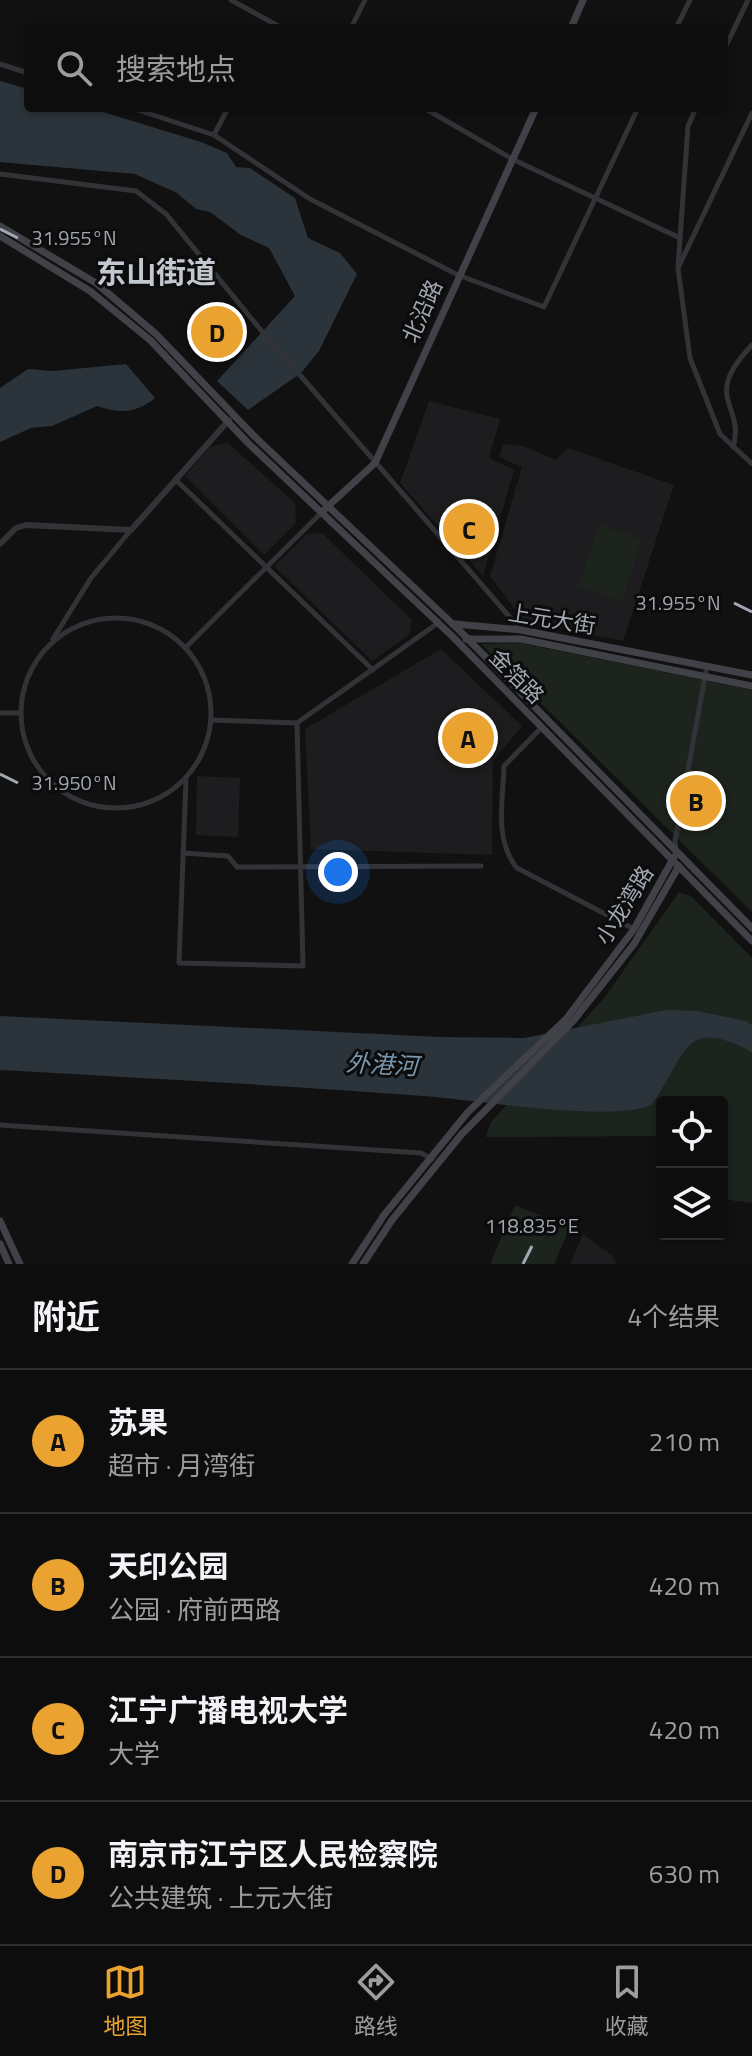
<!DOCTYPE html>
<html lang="zh">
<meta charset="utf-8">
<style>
body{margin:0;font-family:"Titillium Web","Noto Sans SC",sans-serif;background:#1b1b1c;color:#f1f3f6}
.controls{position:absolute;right:24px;bottom:24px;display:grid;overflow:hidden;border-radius:8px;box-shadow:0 2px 6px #0004}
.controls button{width:72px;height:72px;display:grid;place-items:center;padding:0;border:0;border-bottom:2px solid #2d2d2e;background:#0d0d0e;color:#f1f3f6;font:40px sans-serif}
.you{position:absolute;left:338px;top:872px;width:28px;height:28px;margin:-20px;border:6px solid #fff;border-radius:50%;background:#1a73e8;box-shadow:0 0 0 12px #1a73e833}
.badge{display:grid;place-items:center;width:52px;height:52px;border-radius:50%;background:#eaa330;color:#111;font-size:26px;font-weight:700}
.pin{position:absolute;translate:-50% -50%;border:4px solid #fff;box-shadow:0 2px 8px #0006}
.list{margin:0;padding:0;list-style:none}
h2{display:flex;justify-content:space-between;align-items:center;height:104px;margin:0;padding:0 32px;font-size:34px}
h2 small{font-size:26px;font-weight:400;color:#9a9c9e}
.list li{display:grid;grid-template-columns:52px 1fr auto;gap:24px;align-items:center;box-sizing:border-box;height:144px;padding:0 32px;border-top:2px solid #2d2d2e}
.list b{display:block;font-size:30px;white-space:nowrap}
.list p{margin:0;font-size:26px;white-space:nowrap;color:#9a9c9e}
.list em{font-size:26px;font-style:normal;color:#9a9c9e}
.icon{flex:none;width:44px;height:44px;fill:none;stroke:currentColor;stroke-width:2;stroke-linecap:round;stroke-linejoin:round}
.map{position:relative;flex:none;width:752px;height:1264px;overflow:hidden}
.search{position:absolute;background:#0d0d0e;box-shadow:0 2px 6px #0004;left:24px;right:24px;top:24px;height:88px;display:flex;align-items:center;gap:20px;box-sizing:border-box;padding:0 28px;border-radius:8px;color:#9a9c9e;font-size:30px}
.sheet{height:680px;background:#0d0d0e}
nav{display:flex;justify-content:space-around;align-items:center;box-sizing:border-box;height:112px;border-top:2px solid #2d2d2e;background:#0d0d0e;font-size:22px;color:#9a9c9e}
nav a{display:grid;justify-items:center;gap:4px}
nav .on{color:#eaa330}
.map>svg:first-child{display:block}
.built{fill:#1d1d1f}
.green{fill:#1d241e}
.water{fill:#2b343a}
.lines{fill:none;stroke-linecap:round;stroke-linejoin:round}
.minor{stroke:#323337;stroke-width:5}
.tertiary{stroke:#323337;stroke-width:6}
.secondary{stroke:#404247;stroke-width:7}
.ticks{fill:none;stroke:#a2a8b2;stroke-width:3}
.labels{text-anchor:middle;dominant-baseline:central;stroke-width:6;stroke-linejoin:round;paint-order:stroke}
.street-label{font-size:22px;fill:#a2a8b2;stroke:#0c0c0d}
.water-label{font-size:24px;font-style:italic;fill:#7a97ad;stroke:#0c0c0d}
.district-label{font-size:30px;font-weight:bold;fill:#c3c7ce;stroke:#0c0c0d}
.ticks-label{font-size:20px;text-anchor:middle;fill:#a2a8b2;stroke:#0c0c0d;stroke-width:6;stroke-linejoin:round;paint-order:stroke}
</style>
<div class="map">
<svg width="752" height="1264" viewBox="0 0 752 1264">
<rect width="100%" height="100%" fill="#111112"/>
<g class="built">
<polygon points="429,401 500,419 489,458 514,470 483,576 400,483"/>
<polygon points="228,443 295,503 296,523 264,555 185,476 211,446"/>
<polygon points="503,444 523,446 556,460 568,448 674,485 623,641 524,622 490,576 522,467 499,457"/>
<polygon points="322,533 412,620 409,635 372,661 274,566 307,534"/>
<polygon points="441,649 522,726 493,761 492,855 311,849 305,729"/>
<polygon points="197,776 240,778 238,837 196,835"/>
<polygon points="583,1234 612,1255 617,1264 570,1264"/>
</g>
<g class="green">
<polygon points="599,525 642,539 622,601 578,586"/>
<polygon points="520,643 752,690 752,912 481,644"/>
<polygon points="679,892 692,897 752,958 752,1203 722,1199 722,1102 662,1102 662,1136 486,1137 491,1122 605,997"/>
<polygon points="515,1205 570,1228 554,1264 490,1264"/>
</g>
<g class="water">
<polygon points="0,81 28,89 28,108 90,108 201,142 227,153 236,167 250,168 295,198 308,238 340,253 357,274 319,351 301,373 248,410 217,381 295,296 269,248 241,235 210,212 196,209 177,193 135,174 0,162"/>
<path d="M 126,364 L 155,398 C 137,413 120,414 97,406 L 52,426 L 31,428 L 0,442 L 0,388 L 28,369 L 53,371 Z"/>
<path d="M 667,1010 L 697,1011 L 746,1021 L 752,1025 L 752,1052 C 682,1014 686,1057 652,1104 C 617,1124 469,1099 423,1096 C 282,1085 141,1078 0,1070 L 0,1016 L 440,1037 L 524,1038 Z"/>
</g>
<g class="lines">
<g class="minor">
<polyline points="231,0 282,28"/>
<polyline points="351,28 365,0"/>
<polyline points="676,28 690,0"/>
<polyline points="724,50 748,0"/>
<polyline points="0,64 28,73"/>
<polyline points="132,108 214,135"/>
<polyline points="228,108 214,135 310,199 458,275 544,307 638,108"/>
<polyline points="424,108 514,160 678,237"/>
<polyline points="752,113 678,268 690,358 720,434 752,464"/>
<polyline points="0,174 136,191 166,214 260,329 521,630"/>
<polyline points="678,267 688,126 696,108"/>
<path d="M 733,447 C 746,404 700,399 752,345"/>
<polyline points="175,479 373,670"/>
<circle cx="116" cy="713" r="95"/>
<polyline points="53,639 91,578 131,530"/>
<polyline points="186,647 321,513"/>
<polyline points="0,713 20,713"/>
<polyline points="211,720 297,723 438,623"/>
<path d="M 542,727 L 504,766 C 503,801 494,840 517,868 L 634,929"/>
<polyline points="186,780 179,963 303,966 297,723"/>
<polyline points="676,850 675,841 707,666"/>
<polyline points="183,853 228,856 237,867 481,866"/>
<polyline points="0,1125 421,1153 432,1159"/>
</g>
<polyline class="tertiary" points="0,544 16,528 26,525 131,530 229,420"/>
<g class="secondary">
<polyline points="571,28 583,0"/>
<polyline points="0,226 96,283 156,334 255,437 459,630 752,928"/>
<polyline points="0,236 90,291 150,340 248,443 452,636 752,941"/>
<polyline points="325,509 375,463 536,108"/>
<polyline points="455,624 521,630 752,675"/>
<polyline points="466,639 521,639 752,686"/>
<polyline points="0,1221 20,1264"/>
<polyline points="0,1244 9,1264"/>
<polyline points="352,1264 384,1215 468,1112 566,1019 634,929 674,857"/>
<polyline points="363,1264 392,1220 461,1135 574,1020 634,944 679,866"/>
</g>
</g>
<path class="ticks" d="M 0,229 L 18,238M 734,603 L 752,612M 0,774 L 18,783M 523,1264 L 532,1246"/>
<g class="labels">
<g class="street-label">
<text transform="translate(422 311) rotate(-66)">北沿路</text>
<text transform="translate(552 619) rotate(9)">上元大街</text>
<text transform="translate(517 676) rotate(45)">金箔路</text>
<text transform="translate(624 905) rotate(-58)">小龙湾路</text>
</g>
<g class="water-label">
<text transform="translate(382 1064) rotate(3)">外港河</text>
</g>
<g class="district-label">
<text x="156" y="272">东山街道</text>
</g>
</g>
<g class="ticks-label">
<text x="74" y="245">31.955°N</text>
<text x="678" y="610">31.955°N</text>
<text x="74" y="790">31.950°N</text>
<text x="532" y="1233">118.835°E</text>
</g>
</svg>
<div class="controls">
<button><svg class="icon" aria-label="locate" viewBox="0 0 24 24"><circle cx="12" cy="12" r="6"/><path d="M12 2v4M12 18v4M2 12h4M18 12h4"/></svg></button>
<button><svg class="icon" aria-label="layers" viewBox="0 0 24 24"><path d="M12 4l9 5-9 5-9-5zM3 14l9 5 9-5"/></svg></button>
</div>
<div class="you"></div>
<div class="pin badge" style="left:468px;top:738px">A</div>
<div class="pin badge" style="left:696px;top:801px">B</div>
<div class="pin badge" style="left:469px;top:529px">C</div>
<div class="pin badge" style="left:217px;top:332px">D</div>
<div class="search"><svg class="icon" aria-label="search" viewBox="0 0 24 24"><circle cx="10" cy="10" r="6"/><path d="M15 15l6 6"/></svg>搜索地点</div>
</div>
<section class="sheet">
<h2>附近<small>4个结果</small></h2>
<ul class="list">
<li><span class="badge">A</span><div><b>苏果</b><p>超市 · 月湾街</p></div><em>210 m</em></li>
<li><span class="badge">B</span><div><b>天印公园</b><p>公园 · 府前西路</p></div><em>420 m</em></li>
<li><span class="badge">C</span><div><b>江宁广播电视大学</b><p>大学</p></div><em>420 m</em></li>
<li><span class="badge">D</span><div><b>南京市江宁区人民检察院</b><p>公共建筑 · 上元大街</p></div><em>630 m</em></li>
</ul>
</section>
<nav>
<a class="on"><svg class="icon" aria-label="map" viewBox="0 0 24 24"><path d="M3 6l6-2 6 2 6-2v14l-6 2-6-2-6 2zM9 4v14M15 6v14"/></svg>地图</a>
<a><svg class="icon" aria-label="directions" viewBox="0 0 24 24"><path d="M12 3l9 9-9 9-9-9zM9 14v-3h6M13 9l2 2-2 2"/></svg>路线</a>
<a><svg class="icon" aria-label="saved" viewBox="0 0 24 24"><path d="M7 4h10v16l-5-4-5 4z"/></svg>收藏</a>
</nav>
